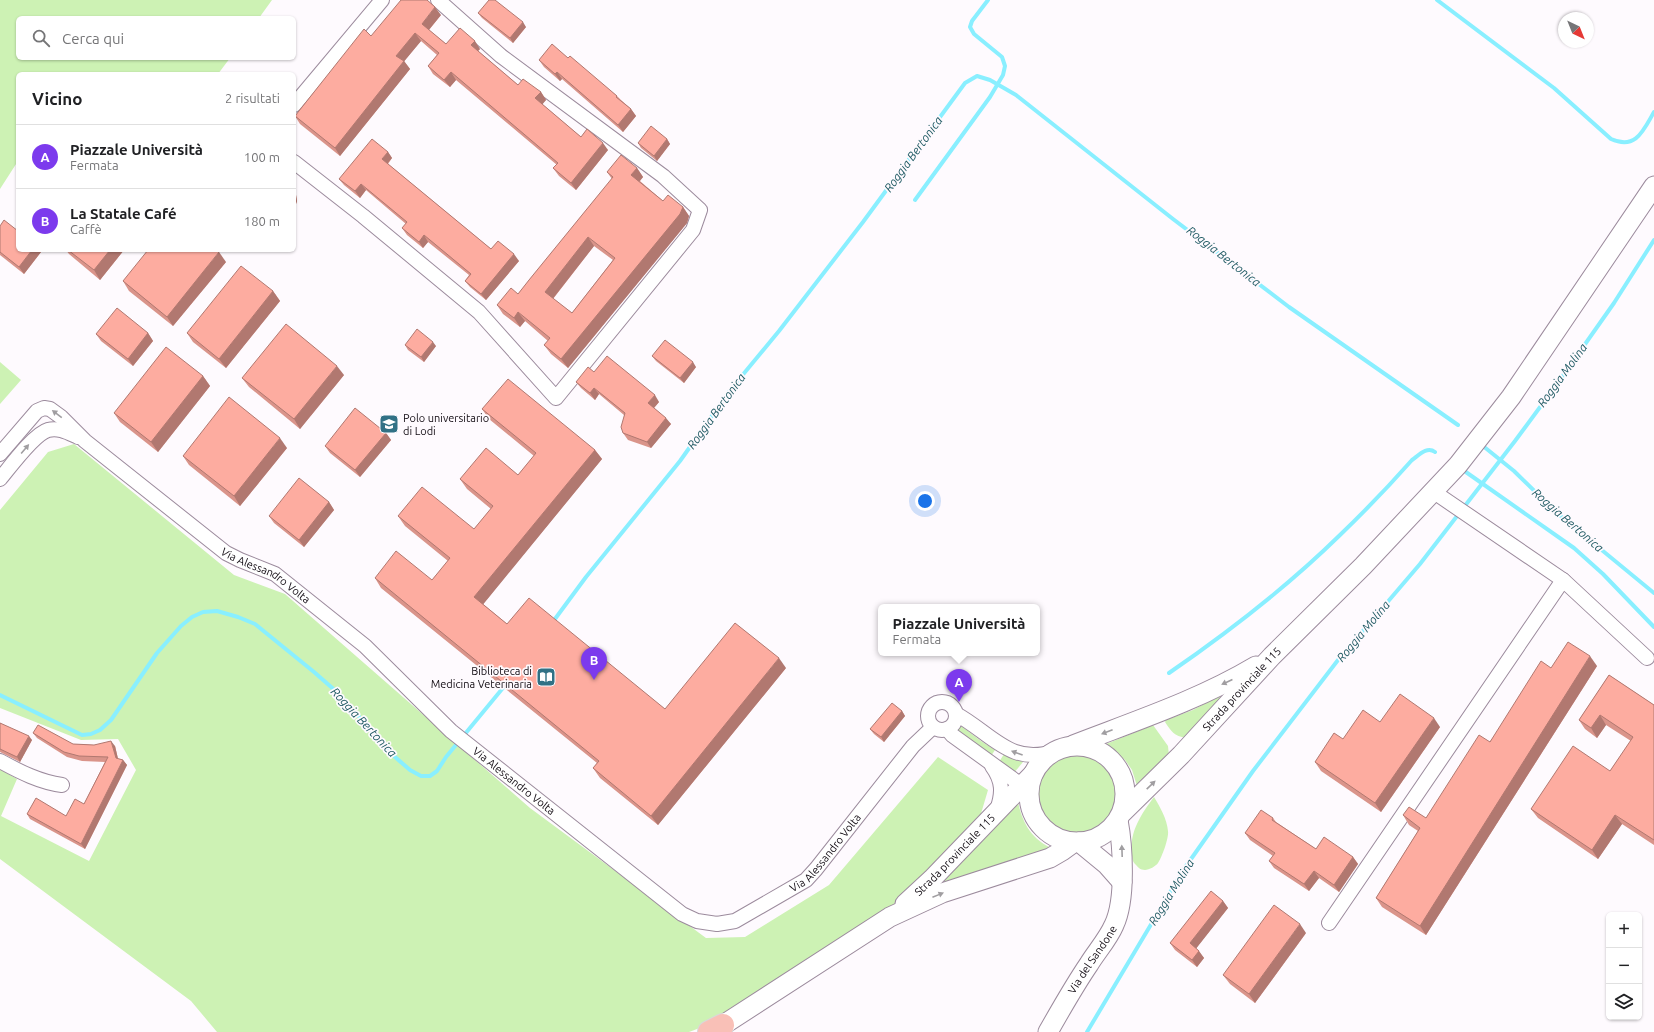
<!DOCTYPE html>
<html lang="it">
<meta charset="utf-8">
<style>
body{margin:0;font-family:Ubuntu,sans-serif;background:#f6f6f6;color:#202124}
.controls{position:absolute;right:12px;bottom:12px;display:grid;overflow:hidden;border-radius:6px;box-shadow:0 1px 3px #0004}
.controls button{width:36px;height:36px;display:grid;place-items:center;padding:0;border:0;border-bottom:1px solid #e0e0e0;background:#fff;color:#202124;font:20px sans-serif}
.compass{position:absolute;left:1558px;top:12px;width:36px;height:36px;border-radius:50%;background:#fff;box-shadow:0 1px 3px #0004;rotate:137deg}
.you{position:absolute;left:925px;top:501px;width:14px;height:14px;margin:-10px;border:3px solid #fff;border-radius:50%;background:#1a73e8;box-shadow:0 0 0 6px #1a73e833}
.badge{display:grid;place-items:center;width:26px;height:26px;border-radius:50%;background:#7c3aed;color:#fff;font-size:13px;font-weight:700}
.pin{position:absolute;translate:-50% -33px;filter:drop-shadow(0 1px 2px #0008)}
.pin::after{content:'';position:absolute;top:21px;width:14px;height:12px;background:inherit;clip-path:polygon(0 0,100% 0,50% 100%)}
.popup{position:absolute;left:878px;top:604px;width:162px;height:52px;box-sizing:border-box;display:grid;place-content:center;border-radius:6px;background:#fff;filter:drop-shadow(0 1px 3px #0005);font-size:13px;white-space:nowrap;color:#757577}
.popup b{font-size:15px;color:#202124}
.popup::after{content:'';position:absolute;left:50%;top:100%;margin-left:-8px;border:8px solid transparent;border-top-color:#fff}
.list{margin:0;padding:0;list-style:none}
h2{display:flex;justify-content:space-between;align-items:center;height:52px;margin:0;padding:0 16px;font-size:17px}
h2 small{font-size:13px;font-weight:400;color:#757577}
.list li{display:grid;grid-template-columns:26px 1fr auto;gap:12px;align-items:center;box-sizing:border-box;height:64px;padding:0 16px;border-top:1px solid #e0e0e0}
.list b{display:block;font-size:15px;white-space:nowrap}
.list p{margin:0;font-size:13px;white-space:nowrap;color:#757577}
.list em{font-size:13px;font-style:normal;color:#757577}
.icon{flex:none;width:22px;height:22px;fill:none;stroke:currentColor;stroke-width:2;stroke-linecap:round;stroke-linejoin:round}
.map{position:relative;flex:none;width:1654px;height:1032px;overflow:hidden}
.search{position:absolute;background:#fff;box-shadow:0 1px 3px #0004;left:16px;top:16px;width:280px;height:44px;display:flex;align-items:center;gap:10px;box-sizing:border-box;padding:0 14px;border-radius:6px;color:#757577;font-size:15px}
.panel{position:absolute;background:#fff;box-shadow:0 1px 3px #0004;left:16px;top:72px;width:280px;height:180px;border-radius:6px}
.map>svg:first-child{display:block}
.green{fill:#cdf2b4}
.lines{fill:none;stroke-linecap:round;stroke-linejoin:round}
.stream{stroke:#89efff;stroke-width:4}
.street-casing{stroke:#9c8b9d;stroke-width:16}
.secondary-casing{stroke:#9c8b9d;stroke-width:21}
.highway-casing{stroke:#d9d8d9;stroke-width:24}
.street{stroke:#fff;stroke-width:14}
.secondary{stroke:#fff;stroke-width:19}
.highway{stroke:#f9c0b7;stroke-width:22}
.wall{fill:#da948a;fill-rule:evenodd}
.shaded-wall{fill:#b17870}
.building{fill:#fdaca0;stroke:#b17870;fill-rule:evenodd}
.oneway{fill:#a09ea1}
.labels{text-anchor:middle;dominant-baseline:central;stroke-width:3.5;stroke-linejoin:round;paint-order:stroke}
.poi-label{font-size:11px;fill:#120c13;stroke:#fefafe;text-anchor:start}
.street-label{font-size:11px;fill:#120c13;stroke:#fefafe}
.water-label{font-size:12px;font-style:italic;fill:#215b64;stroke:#fefafe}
</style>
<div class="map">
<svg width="1654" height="1032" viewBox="0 0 1654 1032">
<rect width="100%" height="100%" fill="#fefafe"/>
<g class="green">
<polygon points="0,0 272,0 259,18 18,18 18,58 230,58 218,74 18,74 18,161 0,189"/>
<polygon points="0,362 21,380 0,404"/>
<polygon points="74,444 234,575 285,594 530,808 706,938 745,937 829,885 938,757 988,790 980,817 884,914 713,1023 689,1032 217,1032 191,1001 0,859 0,769 17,779 1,816 89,861 136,770 118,739 81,740 0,708 0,510 48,452"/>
<path d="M 1235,687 L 1186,738 C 1174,736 1171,731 1165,722 L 1166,720 L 1193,710 Z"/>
<polygon points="960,725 981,741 995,750 991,756 957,730 957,726"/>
<polygon points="1153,725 1168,746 1169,756 1138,789 1132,770 1125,760 1106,744"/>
<polygon points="1004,754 1023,762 1014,773 999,762"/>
<circle cx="1078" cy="795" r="40"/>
<path d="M 1154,797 C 1160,807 1167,819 1168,831 C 1169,838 1162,857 1158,863 C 1156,866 1149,870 1145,870 C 1140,870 1138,867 1135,864 C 1132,861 1132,857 1132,853 C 1129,832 1142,813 1154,797 Z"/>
<path d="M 1018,802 C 1022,821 1030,837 1049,847 L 1048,849 L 940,887 L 938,884 Z"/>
</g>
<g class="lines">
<g class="stream">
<path d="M 1437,0 L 1554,88 L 1611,139 C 1636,150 1643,131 1654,112"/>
<polyline points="915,200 990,97 1003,75 1005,66 1002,57 974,34 970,27 972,21 988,0"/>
<polyline points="1483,446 1514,471 1558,514 1654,593"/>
<polyline points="1463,470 1574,548 1603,574 1654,627"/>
<polyline points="552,623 586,577 680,461 731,389 779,331 863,222 965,83 977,76 990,80 1016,95 1173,219 1289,307 1458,425"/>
<path d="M 1169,673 C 1230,631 1288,586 1340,535 C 1365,511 1389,486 1412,460 C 1419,455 1427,446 1435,452"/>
<polyline points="0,695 82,735 91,734 100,730 111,720 157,653 181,626 192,617 203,612 217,611 238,617 255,624 314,672 338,693 395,757 410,770 421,776 430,776 437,771 446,757 507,683"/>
<polyline points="1087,1032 1184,869 1253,771 1338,660 1420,564 1515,441 1557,384 1614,303 1654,240"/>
</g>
<defs>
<g id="street">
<polyline points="294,105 382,0"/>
<polyline points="294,162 363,216 479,312 556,398 693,230 700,210 663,176 501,56 438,0"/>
<path id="s1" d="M 0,454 L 37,411 L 44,408 L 50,409 L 61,417 L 85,441 L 226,553 L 240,560 L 275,574 L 365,646 L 451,731 L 682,914 L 697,921 L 717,924 L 735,921 L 806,880 L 816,869 L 913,746 L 933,727"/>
<path d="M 0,479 C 10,467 34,434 48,430 C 59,427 69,433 78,437"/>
<polyline points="1434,492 1563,580 1647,658"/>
<circle cx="942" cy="716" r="14"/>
<path d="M 956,714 C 991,733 1011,767 1055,751"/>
<polyline points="947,729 952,735 1017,782 1021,786 1030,799"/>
<path d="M 0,761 C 20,772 40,782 62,785"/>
<path d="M 992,766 C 1003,781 1003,793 997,810"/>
<polyline points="1329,923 1563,580"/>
</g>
<g id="secondary">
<path d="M 1073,745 C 1135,721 1199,700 1256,666"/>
<circle cx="1077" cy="794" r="48"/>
<path id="s2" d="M 1123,812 L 1181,755 L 1272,656 L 1363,566 L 1458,465 L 1511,397 L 1654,186"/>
<polyline points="1079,842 1107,865 1122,882"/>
<path id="s3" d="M 905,904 L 932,879 L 1033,774"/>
<polyline points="723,1025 890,917 942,893 1050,858 1062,851 1073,843"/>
<path id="s4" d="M 1048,1032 C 1061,1009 1074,986 1089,964 C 1097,951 1108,939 1114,925 C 1126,900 1123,847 1118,820"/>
</g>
<polyline id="highway" points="709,1032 723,1025"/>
</defs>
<use href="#street" class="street-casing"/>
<use href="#secondary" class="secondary-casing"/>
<use href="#highway" class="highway-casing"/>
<use href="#street" class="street"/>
<use href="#secondary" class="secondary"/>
<use href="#highway" class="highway"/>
</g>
<g class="wall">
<polygon points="478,13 526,27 513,43 482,18"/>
<polygon points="441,15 429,30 446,44 480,49 478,51 518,85 541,92 546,100 542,104 581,137 608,150 576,190 559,176 553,168 557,165 456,80 450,87 433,74 428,66 437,55 421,41 404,61 410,69 340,156 300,124 295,116 371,36"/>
<polygon points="568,58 617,96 621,100 631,109 636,116 623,132 562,79 560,81 544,67 539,60"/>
<polygon points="667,139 670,144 657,161 641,148 638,143"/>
<polygon points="388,152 392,158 388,164 491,249 519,261 486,300 470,287 465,281 469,275 428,242 423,248 407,235 402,228 406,224 366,190 360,198 344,185 339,179"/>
<path d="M 637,168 L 643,177 L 640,181 L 663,201 L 683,207 L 689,216 L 687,223 L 568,368 L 551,354 L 544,345 L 548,341 L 525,321 L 520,327 L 503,314 L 497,305 L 518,294 L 612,179 L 607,172 ZM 594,246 L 613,260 L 572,313 L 553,299 Z"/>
<polygon points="294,193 296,195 297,201 296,204 294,204"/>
<polygon points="0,226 41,252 24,274 0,255"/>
<polygon points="66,250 124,250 100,280 69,254"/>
<polygon points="226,262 173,326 129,291 123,281"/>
<polygon points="273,291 280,301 226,368 193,342 187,333"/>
<polygon points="148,333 153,341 133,366 101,341 96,334"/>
<polygon points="405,345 436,346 424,362 408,350"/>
<polygon points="652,356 696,367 684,383 656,361"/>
<polygon points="594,372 659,402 654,408 671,424 651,448 628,440 623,433 624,415 599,394 595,400 581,388 576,382"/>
<polygon points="344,375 300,429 249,387 242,378"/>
<polygon points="203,376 210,386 158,452 120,422 114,413"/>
<polygon points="482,409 595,450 602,459 483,604 507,624 665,709 786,668 658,825 600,778 593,768 597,763 381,588 375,578 432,580 448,561 405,526 398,516 474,529 491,509 467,489 460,479 518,475 534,456 489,419"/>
<polygon points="386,433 391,440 360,477 330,453 325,446"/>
<polygon points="287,448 240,506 189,465 183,456"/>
<polygon points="329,502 334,510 304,547 274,523 269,516"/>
<polygon points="1597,666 1426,935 1382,907 1376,898 1418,831 1409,825 1403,815 1426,818 1551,668"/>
<polygon points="1609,675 1654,705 1654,845 1622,824 1598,859 1538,818 1531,809 1610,771 1631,741 1606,725 1597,738 1585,729 1579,720"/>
<polygon points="902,711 905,716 884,742 874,734 870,729"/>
<polygon points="1380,722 1440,727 1381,812 1321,771 1315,762 1343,739"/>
<polygon points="0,723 32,740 20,762 0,752"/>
<polygon points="33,733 73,744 115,746 118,759 123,760 127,765 85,849 30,819 27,814 66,816 84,804 105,762 82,761 67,757 37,738"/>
<polygon points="1273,818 1276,822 1316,849 1353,857 1358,864 1339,892 1319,878 1309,891 1274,868 1269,861 1273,856 1250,840 1245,833"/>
<polygon points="1223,901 1228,908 1196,948 1204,958 1197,967 1175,950 1170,943"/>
<polygon points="1306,933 1255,1003 1230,984 1223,975"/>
</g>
<g class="shaded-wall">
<polygon points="435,7 441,15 427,32 422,24"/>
<polygon points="523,22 526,27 513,43 510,38"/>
<polygon points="415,33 421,41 402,64 396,56"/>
<polygon points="475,41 480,49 476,53 471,45"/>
<polygon points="404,61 410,69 340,156 335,148"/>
<polygon points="451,72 456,80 450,87 444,80"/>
<polygon points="557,72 562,79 560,81 555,74"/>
<polygon points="541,92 546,100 541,106 535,98"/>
<polygon points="631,109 636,116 623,132 618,125"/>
<polygon points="667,139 670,144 657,161 654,156"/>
<polygon points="603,143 608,150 576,190 571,183"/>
<polygon points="388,152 392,158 386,165 382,159"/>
<polygon points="637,168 643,177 638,183 631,175"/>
<polygon points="361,184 366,190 360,198 355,191"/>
<polygon points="294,193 296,195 297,201 296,204 294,200"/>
<polygon points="683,207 689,216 687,223 568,368 561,359"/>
<polygon points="424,235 428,242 423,248 419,242"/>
<polygon points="588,237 594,246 551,301 545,292"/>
<polygon points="32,250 40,250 41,252 24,274 19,267"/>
<polygon points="110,250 124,250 100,280 94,270"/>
<polygon points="219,252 226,262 173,326 167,317"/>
<polygon points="514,254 519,261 486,300 481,294"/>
<polygon points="273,291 280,301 226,368 219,359"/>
<polygon points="518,312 525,321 520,327 514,318"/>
<polygon points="148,333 153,341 133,366 128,359"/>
<polygon points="433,342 436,346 424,362 421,357"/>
<polygon points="693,362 696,367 684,383 680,378"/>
<polygon points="337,366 344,375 300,429 294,419"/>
<polygon points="203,376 210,386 158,452 151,442"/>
<polygon points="594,388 599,394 595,400 590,393"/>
<polygon points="655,395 659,402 653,409 648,403"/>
<polygon points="666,418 671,424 651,448 647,442"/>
<polygon points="386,433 391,440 360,477 355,470"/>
<polygon points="280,438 287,448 240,506 234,496"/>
<polygon points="595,450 602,459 481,607 474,597"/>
<polygon points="329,502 334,510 304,547 299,540"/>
<polygon points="1590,656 1597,666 1426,935 1420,926"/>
<polygon points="779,658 786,668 658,825 651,816"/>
<polygon points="902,711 905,716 884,742 881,737"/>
<polygon points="1600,715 1606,725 1597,738 1591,728"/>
<polygon points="1434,718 1440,727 1381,812 1375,803"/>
<polygon points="29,736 32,740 20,762 17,757"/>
<polygon points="111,741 115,746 119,763 116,758"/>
<polygon points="123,760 127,765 85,849 81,844"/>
<polygon points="1615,815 1622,824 1598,859 1592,850"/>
<polygon points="1353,857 1358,864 1339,892 1334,885"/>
<polygon points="1314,871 1319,878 1309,891 1304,884"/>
<polygon points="1223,901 1228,908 1195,950 1190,943"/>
<polygon points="1300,924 1306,933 1255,1003 1249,994"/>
<polygon points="1199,951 1204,958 1197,967 1192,960"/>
</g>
<g class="building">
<polygon points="401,0 427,0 435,7 422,24 446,44 460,28 475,41 471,45 518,85 523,79 541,92 535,98 581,137 587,129 603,143 571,183 553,168 558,163 451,72 444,80 428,66 439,53 415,33 396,56 404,61 335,148 295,116 364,29 371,36"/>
<polygon points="489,0 495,0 523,22 510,38 478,13"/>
<polygon points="552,44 568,58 570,56 617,96 616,97 631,109 618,125 557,72 555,74 539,60"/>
<polygon points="651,126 667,139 654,156 638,143"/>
<polygon points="372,139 388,152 382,159 491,249 498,241 514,254 481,294 465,281 471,274 424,235 419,242 402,228 407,222 361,184 355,191 339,179"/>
<path d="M 621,155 L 637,168 L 631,175 L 663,201 L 668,195 L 683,207 L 680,214 L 561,359 L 544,345 L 550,338 L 518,312 L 514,318 L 497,305 L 511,288 L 518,294 L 529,280 L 613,177 L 607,172 ZM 588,237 L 615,258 L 572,313 L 545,292 Z"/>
<polygon points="4,220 18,231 18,250 32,250 19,267 0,252 0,226"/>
<polygon points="68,250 110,250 94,270"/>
<polygon points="148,250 216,250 219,252 167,317 123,281"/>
<polygon points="241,266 273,291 219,359 187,333"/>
<polygon points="117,308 148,333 128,359 96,334"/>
<polygon points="286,324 337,366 294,419 242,378"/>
<polygon points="417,329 433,342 421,357 405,345"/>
<polygon points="665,340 693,362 680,378 652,356"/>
<polygon points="166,347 203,376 151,442 114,413"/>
<polygon points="607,356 655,395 648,403 666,418 647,442 623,433 621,427 625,413 594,388 590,393 576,382 588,367 594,372"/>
<polygon points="508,379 595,450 474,597 507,624 529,598 665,709 735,623 779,658 651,816 593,768 599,761 375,578 396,551 432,580 450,558 398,516 422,487 474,529 493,506 460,479 486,448 518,475 536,453 482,409"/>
<polygon points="229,397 280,438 234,496 183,456"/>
<polygon points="355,408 386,433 355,470 325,446"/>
<polygon points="299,478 329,502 299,540 269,516"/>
<polygon points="1568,642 1590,656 1420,926 1376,898 1420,828 1403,815 1409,807 1426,818 1479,735 1490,742 1541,661 1551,668"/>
<polygon points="1609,675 1654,705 1654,840 1615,815 1592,850 1531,809 1573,746 1610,771 1633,737 1600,715 1591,728 1579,720"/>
<polygon points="1400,694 1434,718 1375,803 1315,762 1334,733 1343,739 1363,710 1380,722"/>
<polygon points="892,703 902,711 881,737 870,729"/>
<polygon points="0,723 29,736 17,757 0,749"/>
<polygon points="38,725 73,744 94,745 111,741 116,758 123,760 81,844 27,814 36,798 66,816 75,799 84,804 108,757 79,756 64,752 33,733"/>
<polygon points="1261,810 1273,818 1272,820 1316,849 1324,837 1353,857 1334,885 1314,871 1304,884 1269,861 1275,853 1245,833"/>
<polygon points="1211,891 1223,901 1190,943 1199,951 1192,960 1170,943"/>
<polygon points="1274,905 1300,924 1249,994 1223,975"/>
</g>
<defs><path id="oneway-solid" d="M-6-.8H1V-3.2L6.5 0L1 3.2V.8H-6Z"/></defs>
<g class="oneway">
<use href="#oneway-solid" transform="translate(57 414) rotate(-143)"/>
<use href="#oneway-solid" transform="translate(25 449) rotate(-50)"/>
<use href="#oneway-solid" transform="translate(1227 682) rotate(155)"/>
<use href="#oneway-solid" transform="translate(1107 732) rotate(159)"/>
<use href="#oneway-solid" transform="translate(1017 753) rotate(-160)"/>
<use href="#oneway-solid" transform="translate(1151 785) rotate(-44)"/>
<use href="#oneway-solid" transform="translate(1122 851) rotate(-92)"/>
<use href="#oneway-solid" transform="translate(938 895) rotate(-22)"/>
</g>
<defs>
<symbol id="university-square" viewBox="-11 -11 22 22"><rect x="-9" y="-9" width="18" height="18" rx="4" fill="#317185" stroke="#fefafe"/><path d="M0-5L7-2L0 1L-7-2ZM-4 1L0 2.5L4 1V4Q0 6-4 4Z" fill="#fff"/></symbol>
<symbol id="library-square" viewBox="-11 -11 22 22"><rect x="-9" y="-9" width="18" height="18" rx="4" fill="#317185" stroke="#fefafe"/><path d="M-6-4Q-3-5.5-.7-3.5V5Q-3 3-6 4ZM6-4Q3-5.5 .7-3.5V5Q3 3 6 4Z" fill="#fff"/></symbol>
</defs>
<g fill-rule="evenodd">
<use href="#university-square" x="378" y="413" width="22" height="22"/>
<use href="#library-square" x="535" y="666" width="22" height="22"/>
</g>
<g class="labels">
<g class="poi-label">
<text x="403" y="418">Polo universitario<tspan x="403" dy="13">di Lodi</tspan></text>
<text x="532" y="671" text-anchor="end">Biblioteca di<tspan x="532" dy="13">Medicina Veterinaria</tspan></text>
</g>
<g class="street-label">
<text stroke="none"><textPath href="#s1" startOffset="344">Via Alessandro Volta</textPath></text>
<text stroke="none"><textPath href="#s2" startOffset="171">Strada provinciale 115</textPath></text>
<text stroke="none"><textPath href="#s1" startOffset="668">Via Alessandro Volta</textPath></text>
<text stroke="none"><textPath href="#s1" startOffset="1052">Via Alessandro Volta</textPath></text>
<text stroke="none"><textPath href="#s3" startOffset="70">Strada provinciale 115</textPath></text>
<text stroke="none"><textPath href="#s4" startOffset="85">Via del Sandone</textPath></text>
</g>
<g class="water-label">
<text transform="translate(913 154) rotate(-54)">Roggia Bertonica</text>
<text transform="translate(1224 256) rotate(38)">Roggia Bertonica</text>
<text transform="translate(1562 375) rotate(-54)">Roggia Molina</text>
<text transform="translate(716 411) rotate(-54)">Roggia Bertonica</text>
<text transform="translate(1568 520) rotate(41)">Roggia Bertonica</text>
<text transform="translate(1363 631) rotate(-50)">Roggia Molina</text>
<text transform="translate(364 722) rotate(47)">Roggia Bertonica</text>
<text transform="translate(1171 892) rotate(-58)">Roggia Molina</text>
</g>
</g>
</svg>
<div class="controls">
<button>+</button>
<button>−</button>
<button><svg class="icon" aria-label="layers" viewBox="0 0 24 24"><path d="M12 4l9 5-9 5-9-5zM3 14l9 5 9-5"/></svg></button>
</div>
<svg class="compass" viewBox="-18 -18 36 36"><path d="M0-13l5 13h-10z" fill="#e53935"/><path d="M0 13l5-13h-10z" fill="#757577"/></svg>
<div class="you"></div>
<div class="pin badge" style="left:959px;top:702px">A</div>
<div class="popup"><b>Piazzale Università</b>Fermata</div>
<div class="pin badge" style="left:594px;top:680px">B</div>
<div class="search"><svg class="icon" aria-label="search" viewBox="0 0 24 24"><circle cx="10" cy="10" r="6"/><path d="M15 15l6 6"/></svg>Cerca qui</div>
<section class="panel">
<h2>Vicino<small>2 risultati</small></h2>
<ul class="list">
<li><span class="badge">A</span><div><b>Piazzale Università</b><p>Fermata</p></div><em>100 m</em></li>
<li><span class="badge">B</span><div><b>La Statale Café</b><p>Caffè</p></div><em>180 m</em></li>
</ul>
</section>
</div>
